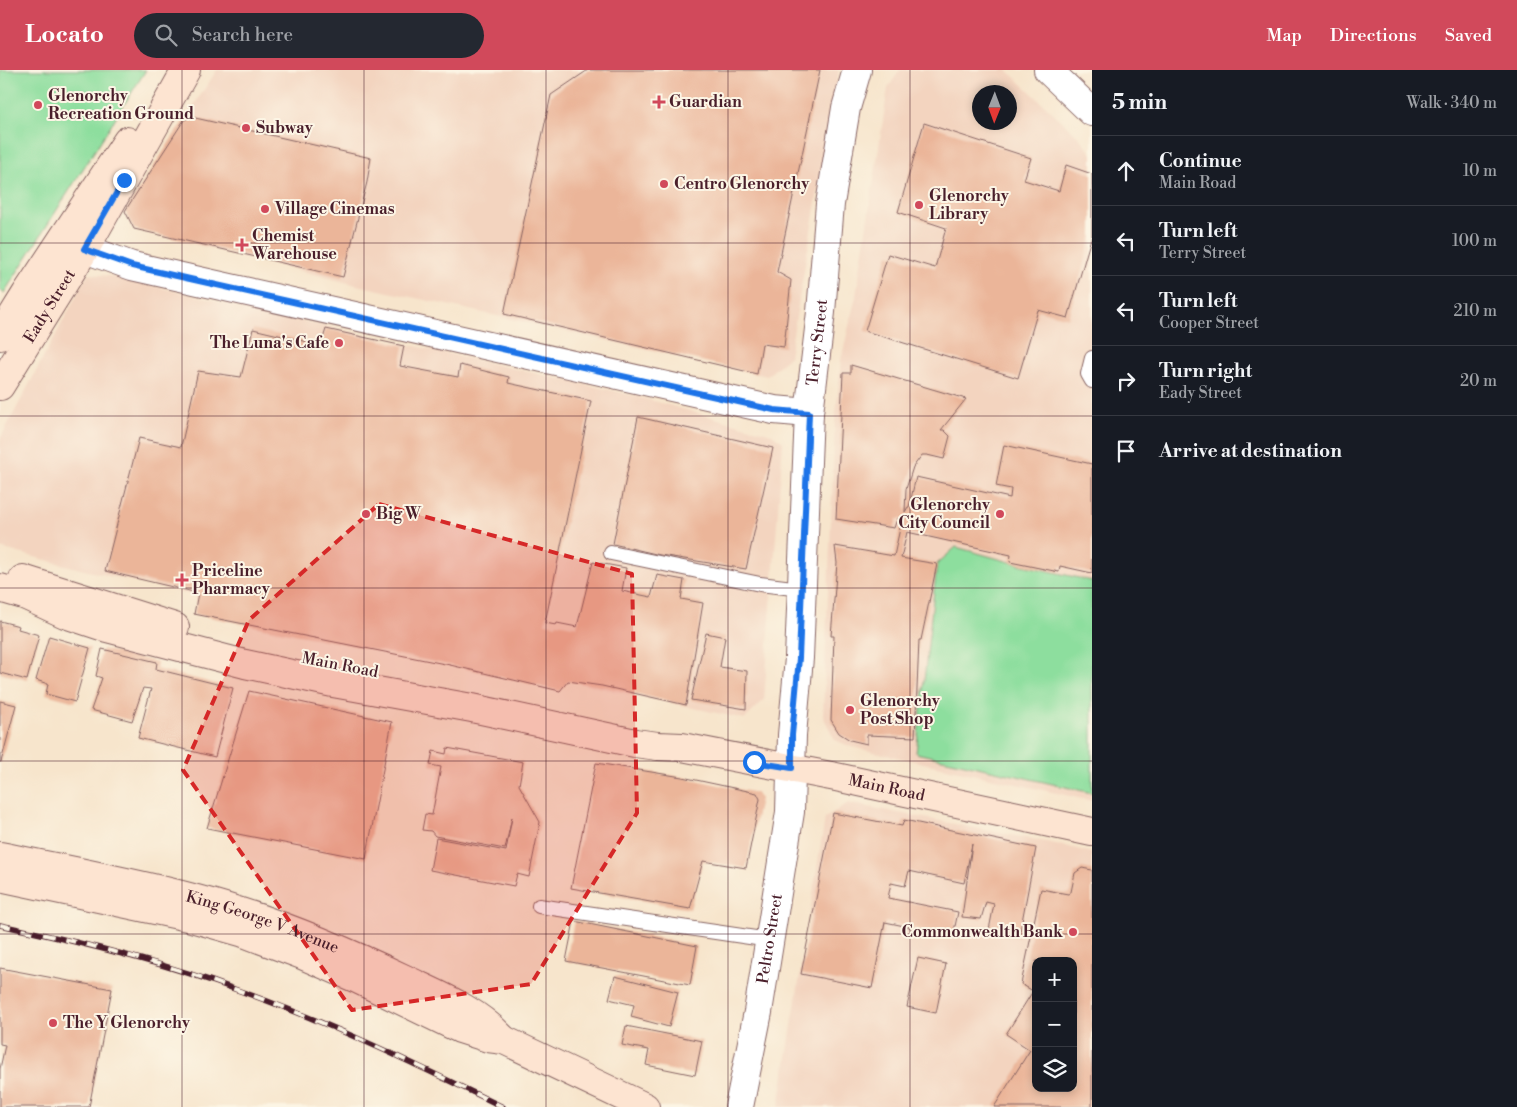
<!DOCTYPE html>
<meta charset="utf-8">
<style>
body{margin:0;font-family:"Libre Bodoni",serif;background:#242831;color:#f1f3f6}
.controls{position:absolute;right:15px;bottom:15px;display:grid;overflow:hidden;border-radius:10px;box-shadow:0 2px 8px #0003}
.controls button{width:45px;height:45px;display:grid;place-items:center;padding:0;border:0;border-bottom:1px solid #363941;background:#171b24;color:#f1f3f6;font:25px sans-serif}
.compass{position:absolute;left:972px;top:15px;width:45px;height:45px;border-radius:50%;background:#171b24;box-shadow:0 2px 8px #0003;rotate:181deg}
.stop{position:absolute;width:15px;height:15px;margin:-11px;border:4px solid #1a73e8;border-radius:50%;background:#fff}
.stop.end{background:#1a73e8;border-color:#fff;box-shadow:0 1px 5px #0008}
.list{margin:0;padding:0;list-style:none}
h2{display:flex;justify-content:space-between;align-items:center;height:65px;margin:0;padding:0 20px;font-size:21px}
h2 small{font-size:16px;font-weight:400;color:#9ea1a6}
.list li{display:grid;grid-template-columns:32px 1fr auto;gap:15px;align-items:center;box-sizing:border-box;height:70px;padding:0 20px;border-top:1px solid #363941}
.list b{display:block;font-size:19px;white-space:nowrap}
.list p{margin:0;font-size:16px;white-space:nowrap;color:#9ea1a6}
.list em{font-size:16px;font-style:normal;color:#9ea1a6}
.icon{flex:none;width:28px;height:28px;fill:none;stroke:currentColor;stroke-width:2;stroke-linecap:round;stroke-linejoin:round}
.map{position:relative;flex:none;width:1092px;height:1037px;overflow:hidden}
header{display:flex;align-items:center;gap:30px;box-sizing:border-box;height:70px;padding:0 25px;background:#d1495b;color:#fff}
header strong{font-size:24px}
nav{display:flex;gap:28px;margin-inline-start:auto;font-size:18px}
.search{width:350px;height:45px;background:#242831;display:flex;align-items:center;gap:12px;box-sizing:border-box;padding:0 18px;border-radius:28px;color:#9ea1a6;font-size:19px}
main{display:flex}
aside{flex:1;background:#171b24}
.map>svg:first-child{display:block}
.built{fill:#f3d4bf;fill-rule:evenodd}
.green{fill:#8dde9e;stroke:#6c7e64}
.building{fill:#ebb599;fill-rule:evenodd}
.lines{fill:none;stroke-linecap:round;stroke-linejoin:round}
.service-casing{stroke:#876463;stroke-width:16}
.minor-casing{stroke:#876463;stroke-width:30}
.tertiary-casing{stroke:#876463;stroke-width:30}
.secondary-casing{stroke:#876463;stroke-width:30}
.service{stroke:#fff;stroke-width:14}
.minor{stroke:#fff;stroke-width:28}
.tertiary{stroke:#fff;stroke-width:28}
.secondary{stroke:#fde4d1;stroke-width:28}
.rail-casing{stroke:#4a1f2b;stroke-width:5.5}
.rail{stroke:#fcf5e5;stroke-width:4;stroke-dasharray:11;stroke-linecap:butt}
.route{stroke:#1a73e8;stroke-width:6}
.marked{fill:#d62828;fill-opacity:0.2;stroke:#d62828;stroke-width:4;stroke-dasharray:10 6;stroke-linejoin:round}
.grid{fill:none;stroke:#4a1f2b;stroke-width:1;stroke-opacity:0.55}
.poi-dot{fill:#d1495b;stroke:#fcf5e5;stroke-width:2}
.labels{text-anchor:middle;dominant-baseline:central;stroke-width:4;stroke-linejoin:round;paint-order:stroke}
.poi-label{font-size:16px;font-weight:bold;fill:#4a1f2b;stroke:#fcf5e5;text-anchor:start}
.street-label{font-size:16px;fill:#4a1f2b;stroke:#fcf5e5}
</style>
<header>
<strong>Locato</strong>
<div class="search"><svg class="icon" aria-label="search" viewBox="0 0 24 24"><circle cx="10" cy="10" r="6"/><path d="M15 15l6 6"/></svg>Search here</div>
<nav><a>Map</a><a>Directions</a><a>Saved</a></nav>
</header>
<main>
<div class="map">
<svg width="1092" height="1037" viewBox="0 0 1092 1037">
<rect width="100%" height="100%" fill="#fcf5e5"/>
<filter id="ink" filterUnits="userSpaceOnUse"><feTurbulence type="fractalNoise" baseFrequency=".02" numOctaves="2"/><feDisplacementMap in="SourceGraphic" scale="10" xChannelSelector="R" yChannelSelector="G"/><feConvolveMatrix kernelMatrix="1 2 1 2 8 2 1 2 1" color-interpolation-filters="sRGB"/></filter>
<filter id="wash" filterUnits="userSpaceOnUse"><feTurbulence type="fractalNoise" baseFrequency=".0096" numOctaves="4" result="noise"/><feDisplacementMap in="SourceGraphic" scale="20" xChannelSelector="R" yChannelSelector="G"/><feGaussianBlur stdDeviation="1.12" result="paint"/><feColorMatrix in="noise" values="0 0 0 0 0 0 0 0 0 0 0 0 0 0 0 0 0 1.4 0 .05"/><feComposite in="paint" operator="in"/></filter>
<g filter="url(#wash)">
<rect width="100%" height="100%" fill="#f7e5cc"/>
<g class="built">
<polygon points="217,0 839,0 789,287 767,306 357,215 134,159 125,141"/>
<path d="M 900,0 L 1007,0 L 1078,66 L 1092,84 L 1092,731 L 852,677 L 835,670 L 823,646 L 835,354 L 841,290 L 856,226 L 888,18 ZM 979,22 L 1009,22 L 1009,52 L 979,52 Z"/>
<polygon points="88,204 111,206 255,240 632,325 772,364 783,372 764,630 745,649 568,611 88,501 0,478 0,369"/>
<path d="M 848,733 L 1061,775 L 1092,783 L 1092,1037 L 779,1037 L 825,748 ZM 1036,891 L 1073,891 L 1073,1018 L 1036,1018 Z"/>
</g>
<g class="green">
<polygon points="0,0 146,0 4,223 0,220"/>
<polygon points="956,477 1010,492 1092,511 1092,723 916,683 937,494"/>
</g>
<g id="blocks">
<g class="building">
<polygon points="588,0 820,0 777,202 791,210 784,277 762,274 757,304 504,244 551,25"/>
<polygon points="191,47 371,88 367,112 343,207 134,159 125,141 184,50"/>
<polygon points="924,53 1031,88 1024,110 1059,121 1066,95 1092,104 1092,165 1068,248 1038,240 1018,308 865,261 888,184 935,198 946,158 898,142"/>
<polygon points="253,259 321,275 326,259 404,276 400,296 458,307 460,295 509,307 508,313 591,331 545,553 556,555 557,553 577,557 593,492 626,498 622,521 651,527 657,505 684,510 681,529 703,533 686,635 602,616 568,611 560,621 450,595 194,544 198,523 105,501 139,368 181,377 198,301 241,307"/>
<polygon points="851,295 966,329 941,360 944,360 950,366 944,389 927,385 922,385 913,397 906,419 905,442 908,437 909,437 916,407 1010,428 1011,419 996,416 1004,375 1092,394 1092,503 1060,496 1059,502 1010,492 1011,485 907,462 901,488 937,494 921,570 919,570 915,667 867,665 867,674 850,670 839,663 831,650 834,566 831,566 837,493 835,476 894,486 902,449 897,449 894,458 836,449 843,303 851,303"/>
<polygon points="638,347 773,378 746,499 660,485 613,474"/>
<polygon points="0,551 19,556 18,559 39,565 27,610 0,603"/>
<polygon points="706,563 725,567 720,597 747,601 746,639 691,630"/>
<polygon points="49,566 90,578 75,632 46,624 48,614 36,610"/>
<polygon points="102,579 157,592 156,599 233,618 215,687 138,668 151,619 143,618 132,651 91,640 102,608 96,606"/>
<polygon points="249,621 392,652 366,789 207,758"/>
<polygon points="0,631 16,635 1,692 0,692"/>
<polygon points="447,678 523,692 519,715 540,752 529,807 517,804 514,816 430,800 436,768 506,781 512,747 505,779 435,766 431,761 422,760 425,744 432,745 441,697 430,695 433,681 446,684"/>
<polygon points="596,693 682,707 757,723 760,729 746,798 703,791 690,839 571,818"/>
<polygon points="833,743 902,756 904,750 1036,778 1019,867 989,860 994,834 986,832 981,849 962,847 972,774 964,813 909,801 905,816 891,813 888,828 958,842 953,866 885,852 872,918 801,904"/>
<path d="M 1082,798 L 1092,800 L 1092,1037 L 994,1037 L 1030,980 L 1006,964 L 1033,921 L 1021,914 L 1041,819 L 1068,824 L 1071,822 L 1075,803 ZM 1036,891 L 1073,891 L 1073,1018 L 1036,1018 Z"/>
<polygon points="574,851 697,876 690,915 566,891"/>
<polygon points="918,888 946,894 936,943 907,937"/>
<polygon points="0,898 112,919 89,1037 0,1037 0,999 5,975 0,974"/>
<polygon points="615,906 678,922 669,957 631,947 634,935 609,929"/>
<polygon points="626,956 702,971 695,1005 646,995 649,980 622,975"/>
</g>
</g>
</g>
<g filter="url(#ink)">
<use href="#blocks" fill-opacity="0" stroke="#876463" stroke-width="1"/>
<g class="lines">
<defs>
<g id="service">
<polyline points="1092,288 1088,304 1092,311"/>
<polyline points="611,483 760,514 801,519"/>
<polyline points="539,836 770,870"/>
</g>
<g id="minor">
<polyline points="85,179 132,196 774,340 809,343"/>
<path id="s1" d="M 739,1037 L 758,942 L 790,742 L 792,665 L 799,588 L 809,343 L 821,242 L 830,134 L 846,38 L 857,0"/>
</g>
<polyline id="tertiary" points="1048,0 1092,42"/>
<g id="secondary">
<polyline points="0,266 26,224 127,71"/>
<path id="s2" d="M 0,316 L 85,179 L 186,0"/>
<polyline points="23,509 175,557"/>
<path id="s3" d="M 0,518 L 24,525 L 65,544 L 107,558 L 245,594 L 333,613 L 472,638 L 635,673 L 658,676 L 682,677 L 836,707 L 1092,762"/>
<path id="s4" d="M 0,786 C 64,799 129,811 193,828 C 266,847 336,876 405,909 C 438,925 475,939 501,967"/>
<polyline points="0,807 188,847 241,862 302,885 357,909 460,959 488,968 504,970 645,1037"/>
</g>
</defs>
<use href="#service" class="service-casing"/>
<use href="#minor" class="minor-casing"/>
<use href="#tertiary" class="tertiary-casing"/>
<use href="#secondary" class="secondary-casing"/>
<use href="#service" class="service"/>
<use href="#minor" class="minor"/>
<use href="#tertiary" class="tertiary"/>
<use href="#secondary" class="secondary"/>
<defs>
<path id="rail" d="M 0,855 C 81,872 162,892 240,921 C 331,953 417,995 503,1037"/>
</defs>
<use href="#rail" class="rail-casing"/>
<use href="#rail" class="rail"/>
</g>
</g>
<g class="lines" filter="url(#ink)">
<polyline class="route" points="124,110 84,179 132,196 774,340 809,343 799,588 792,665 792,698 754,692"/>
</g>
<path class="marked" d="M 379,434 L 632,504 L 637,743 L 531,914 L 352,940 L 183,700 L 249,550 Z"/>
<path class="grid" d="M 182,0 L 182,1037M 364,0 L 364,1037M 546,0 L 546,1037M 728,0 L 728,1037M 910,0 L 910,1037M 0,173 L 1092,173M 0,346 L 1092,346M 0,518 L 1092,518M 0,691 L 1092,691M 0,864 L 1092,864"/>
<g class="poi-dot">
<path d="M656.5 24.5h5v5h5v5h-5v5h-5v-5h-5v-5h5z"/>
<circle cx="38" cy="35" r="5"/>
<circle cx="246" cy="58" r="5"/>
<circle cx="664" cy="114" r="5"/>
<circle cx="919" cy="135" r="5"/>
<circle cx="265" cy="139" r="5"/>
<path d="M239.5 167.5h5v5h5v5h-5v5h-5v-5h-5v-5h5z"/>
<circle cx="339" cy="273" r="5"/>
<circle cx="366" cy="444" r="5"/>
<circle cx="1000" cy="444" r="5"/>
<path d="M179.5 502.5h5v5h5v5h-5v5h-5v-5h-5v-5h5z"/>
<circle cx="850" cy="640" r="5"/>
<circle cx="1073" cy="862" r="5"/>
<circle cx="53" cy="953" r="5"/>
</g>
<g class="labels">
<g class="poi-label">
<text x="48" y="26">Glenorchy<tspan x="48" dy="18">Recreation Ground</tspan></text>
<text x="669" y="32">Guardian</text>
<text x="256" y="58">Subway</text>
<text x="674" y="114">Centro Glenorchy</text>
<text x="929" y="126">Glenorchy<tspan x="929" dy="18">Library</tspan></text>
<text x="275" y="139">Village Cinemas</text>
<text x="252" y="166">Chemist<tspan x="252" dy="18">Warehouse</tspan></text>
<text x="329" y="273" text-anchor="end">The Luna's Cafe</text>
<text x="990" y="435" text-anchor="end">Glenorchy<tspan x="990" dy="18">City Council</tspan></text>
<text x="376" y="444">Big W</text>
<text x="192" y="501">Priceline<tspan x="192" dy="18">Pharmacy</tspan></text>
<text x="860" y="631">Glenorchy<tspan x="860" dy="18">Post Shop</tspan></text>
<text x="1063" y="862" text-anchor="end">Commonwealth Bank</text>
<text x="63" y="953">The Y Glenorchy</text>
</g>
<g class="street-label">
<text stroke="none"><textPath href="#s2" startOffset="94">Eady Street</textPath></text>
<text stroke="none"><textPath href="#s1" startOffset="770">Terry Street</textPath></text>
<text transform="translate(340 595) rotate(11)">Main Road</text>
<text stroke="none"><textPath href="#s3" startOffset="911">Main Road</textPath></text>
<text stroke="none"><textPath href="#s4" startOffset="271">King George V Avenue</textPath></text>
<text stroke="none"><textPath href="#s1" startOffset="171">Peltro Street</textPath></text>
</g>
</g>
</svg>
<div class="controls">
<button>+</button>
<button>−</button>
<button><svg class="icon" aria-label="layers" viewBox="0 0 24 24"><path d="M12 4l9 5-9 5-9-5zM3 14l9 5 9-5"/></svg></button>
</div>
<svg class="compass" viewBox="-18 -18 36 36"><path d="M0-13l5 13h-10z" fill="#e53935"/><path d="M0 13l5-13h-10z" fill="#9ea1a6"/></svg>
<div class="stop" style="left:754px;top:692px"></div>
<div class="stop end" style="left:124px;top:110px"></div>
</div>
<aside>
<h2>5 min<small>Walk · 340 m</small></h2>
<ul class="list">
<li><svg class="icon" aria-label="ahead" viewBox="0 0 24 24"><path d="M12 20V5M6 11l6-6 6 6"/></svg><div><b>Continue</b><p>Main Road</p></div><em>10 m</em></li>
<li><svg class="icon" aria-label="left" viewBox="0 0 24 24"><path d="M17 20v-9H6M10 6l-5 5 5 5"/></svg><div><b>Turn left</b><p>Terry Street</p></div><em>100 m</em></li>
<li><svg class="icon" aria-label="left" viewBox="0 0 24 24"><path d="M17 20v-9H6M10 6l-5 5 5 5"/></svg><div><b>Turn left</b><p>Cooper Street</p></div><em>210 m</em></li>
<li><svg class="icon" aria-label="right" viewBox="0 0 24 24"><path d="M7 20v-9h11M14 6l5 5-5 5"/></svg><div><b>Turn right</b><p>Eady Street</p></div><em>20 m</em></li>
<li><svg class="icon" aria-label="arrive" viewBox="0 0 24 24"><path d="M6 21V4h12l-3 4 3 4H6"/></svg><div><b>Arrive at destination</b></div></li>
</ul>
</aside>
</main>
